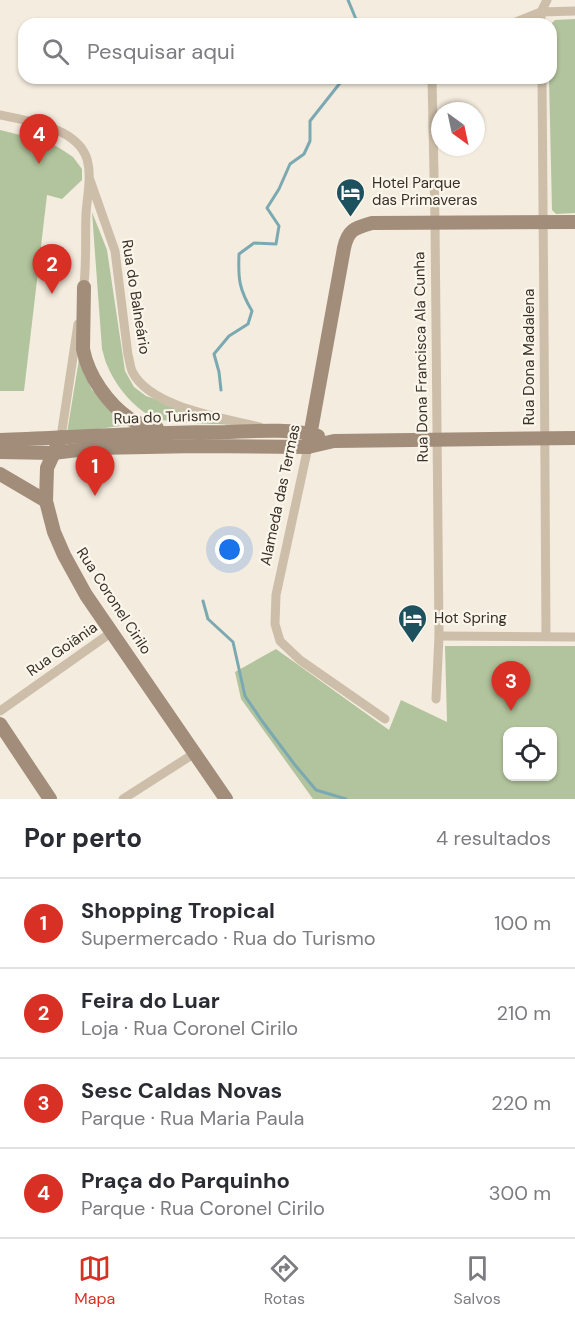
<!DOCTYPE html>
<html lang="pt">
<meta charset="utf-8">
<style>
body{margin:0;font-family:"DM Sans",sans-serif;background:#f7f7f7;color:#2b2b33}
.controls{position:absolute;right:18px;bottom:18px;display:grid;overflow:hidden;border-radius:12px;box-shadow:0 2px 4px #0004}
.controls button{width:54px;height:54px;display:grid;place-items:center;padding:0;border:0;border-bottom:2px solid #e1e1e2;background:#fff;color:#2b2b33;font:30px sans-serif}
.compass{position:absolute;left:431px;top:102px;width:54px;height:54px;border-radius:50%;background:#fff;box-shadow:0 2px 4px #0004;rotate:147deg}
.you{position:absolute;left:230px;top:550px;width:21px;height:21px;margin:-15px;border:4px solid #fff;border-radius:50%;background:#1a73e8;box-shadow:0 0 0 9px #1a73e833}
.badge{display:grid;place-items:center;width:39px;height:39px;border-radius:50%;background:#d93025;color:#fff;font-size:20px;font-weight:700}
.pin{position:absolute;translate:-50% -50px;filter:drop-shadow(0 2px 3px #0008)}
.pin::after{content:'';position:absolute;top:32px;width:21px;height:18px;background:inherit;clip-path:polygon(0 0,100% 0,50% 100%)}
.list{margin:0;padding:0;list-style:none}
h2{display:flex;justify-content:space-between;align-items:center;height:78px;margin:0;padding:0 24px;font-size:26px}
h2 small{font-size:20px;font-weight:400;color:#7c7c81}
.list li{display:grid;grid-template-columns:39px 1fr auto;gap:18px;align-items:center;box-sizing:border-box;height:90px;padding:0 24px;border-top:2px solid #e1e1e2}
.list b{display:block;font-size:22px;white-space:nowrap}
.list p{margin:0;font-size:20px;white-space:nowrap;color:#7c7c81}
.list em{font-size:20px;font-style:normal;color:#7c7c81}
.icon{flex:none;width:33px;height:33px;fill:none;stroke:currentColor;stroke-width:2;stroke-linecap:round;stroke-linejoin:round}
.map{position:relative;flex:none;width:575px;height:799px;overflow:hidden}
.search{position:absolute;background:#fff;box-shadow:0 2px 4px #0004;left:18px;right:18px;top:18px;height:66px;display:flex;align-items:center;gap:15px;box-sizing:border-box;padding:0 21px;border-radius:18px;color:#7c7c81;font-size:22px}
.sheet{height:438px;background:#fff}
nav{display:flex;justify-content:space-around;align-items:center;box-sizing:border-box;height:84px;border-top:2px solid #e1e1e2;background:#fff;font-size:16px;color:#7c7c81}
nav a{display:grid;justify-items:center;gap:3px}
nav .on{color:#d93025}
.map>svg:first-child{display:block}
.green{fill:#b2c49d;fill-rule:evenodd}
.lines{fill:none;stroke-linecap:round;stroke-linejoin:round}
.stream{stroke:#7ba9b2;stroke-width:3}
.minor{stroke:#cdbea9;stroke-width:9}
.secondary{stroke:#a18d7a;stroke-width:14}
.labels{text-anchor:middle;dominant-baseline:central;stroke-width:4.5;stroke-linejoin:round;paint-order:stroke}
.poi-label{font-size:15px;fill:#3a3029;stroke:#fbf6eb;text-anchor:start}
.street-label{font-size:15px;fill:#3a3029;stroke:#fbf6eb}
</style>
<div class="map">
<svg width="575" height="799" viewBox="0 0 575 799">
<rect width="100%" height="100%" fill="#f4ecde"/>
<g class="green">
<polygon points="575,19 575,213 556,214 552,210 549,78 551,78 551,24 555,20"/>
<polygon points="0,130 49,142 61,149 73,157 82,169 82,180 62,199 47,195 24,391 0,391"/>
<path d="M 92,212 L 107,250 L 125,371 L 134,387 L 146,396 L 230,425 C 210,423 174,424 155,418 C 136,411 115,385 108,367 C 105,362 104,355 102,349 Z"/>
<polygon points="79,359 92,390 122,419 136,424 67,433"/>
<path d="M 445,646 L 575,646 L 575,799 L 313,799 L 241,699 L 235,672 L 276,649 L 389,730 L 401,700 L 447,722 ZM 508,732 L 552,732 L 552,776 L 508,776 Z"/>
</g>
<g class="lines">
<g class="stream">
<polyline points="348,0 358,24"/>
<path d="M 221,390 L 219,372 L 214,354 L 229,336 L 248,324 L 252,311 C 239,289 238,279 239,254 L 254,243 L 276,244 L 279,226 L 267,208 L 279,189 L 290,164 L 304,154 L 310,141 L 310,121 L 344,78"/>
<polyline points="203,601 208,619 233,642 245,696 262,721 295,765 316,790 346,799"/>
</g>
<g class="minor">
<polyline points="541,12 547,0"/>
<polyline points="541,12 541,24"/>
<polyline points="511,24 541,12 575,11"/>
<polyline points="432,78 435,222 439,636 436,699"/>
<path d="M 542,78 C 545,264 544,450 546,636"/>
<path d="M 0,115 C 27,121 77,127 87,159 C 92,176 87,197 86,214 C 85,240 87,267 83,293"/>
<path d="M 90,180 L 115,251 L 128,355 C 130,361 130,368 133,373 C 152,408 224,418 260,427"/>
<polyline points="61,437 78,324"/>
<polyline points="308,447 276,595 275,624 280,641 300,660 385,719"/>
<polyline points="439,636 575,637"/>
<polyline points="0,711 112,632"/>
<polyline points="123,799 195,753"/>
</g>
<g class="secondary">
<path d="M 84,287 L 83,349 C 88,376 108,404 130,419 C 137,424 148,426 157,428"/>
<polyline points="61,437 47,468 46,501 54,532 64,555 86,595 226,799"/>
<path d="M 0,440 C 75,437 151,432 226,432 C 256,431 289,428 318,436"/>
<path d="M 308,447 L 344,248 C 348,230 354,228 372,223 L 575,222"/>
<polyline points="0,452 53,453 95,448 198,446 308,447 334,441 575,438"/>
<polyline points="0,474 46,501"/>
<polyline points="0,724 50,799"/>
</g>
</g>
<defs>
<symbol id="hotel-pin" viewBox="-11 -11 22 30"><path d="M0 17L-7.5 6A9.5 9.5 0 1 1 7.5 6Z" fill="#1c515d" stroke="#fbf6eb"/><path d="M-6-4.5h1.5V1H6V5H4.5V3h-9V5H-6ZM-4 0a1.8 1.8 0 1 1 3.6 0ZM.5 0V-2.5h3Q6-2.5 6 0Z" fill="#fff"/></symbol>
</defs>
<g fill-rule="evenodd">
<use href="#hotel-pin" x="334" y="176" width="33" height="45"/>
<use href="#hotel-pin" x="396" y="602" width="33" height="45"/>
</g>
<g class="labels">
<g class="poi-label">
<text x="372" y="183">Hotel Parque<tspan x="372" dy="17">das Primaveras</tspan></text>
<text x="434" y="618">Hot Spring</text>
</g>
<g class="street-label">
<text transform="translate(136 297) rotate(81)">Rua do Balneário</text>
<text transform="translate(421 357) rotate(-91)">Rua Dona Francisca Ala Cunha</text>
<text transform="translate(529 357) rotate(-90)">Rua Dona Madalena</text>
<text transform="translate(167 417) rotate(-2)">Rua do Turismo</text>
<text transform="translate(280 495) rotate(-78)">Alameda das Termas</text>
<text transform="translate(114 601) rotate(57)">Rua Coronel Cirilo</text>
<text transform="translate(62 649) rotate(-35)">Rua Goiânia</text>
</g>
</g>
</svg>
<div class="controls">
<button><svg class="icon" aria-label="locate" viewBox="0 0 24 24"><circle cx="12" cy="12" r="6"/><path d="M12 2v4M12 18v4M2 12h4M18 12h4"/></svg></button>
</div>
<svg class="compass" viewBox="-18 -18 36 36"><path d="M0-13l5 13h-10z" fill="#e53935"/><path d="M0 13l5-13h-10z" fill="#7c7c81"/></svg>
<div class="you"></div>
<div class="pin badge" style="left:95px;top:496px">1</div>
<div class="pin badge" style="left:52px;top:294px">2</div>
<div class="pin badge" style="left:511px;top:711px">3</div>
<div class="pin badge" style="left:39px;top:164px">4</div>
<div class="search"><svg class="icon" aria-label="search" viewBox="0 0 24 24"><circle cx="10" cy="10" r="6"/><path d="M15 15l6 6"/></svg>Pesquisar aqui</div>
</div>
<section class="sheet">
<h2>Por perto<small>4 resultados</small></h2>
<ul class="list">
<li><span class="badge">1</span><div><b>Shopping Tropical</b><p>Supermercado · Rua do Turismo</p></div><em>100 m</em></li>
<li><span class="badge">2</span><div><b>Feira do Luar</b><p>Loja · Rua Coronel Cirilo</p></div><em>210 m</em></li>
<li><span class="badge">3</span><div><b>Sesc Caldas Novas</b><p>Parque · Rua Maria Paula</p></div><em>220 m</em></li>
<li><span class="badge">4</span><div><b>Praça do Parquinho</b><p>Parque · Rua Coronel Cirilo</p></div><em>300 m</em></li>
</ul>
</section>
<nav>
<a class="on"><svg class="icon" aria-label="map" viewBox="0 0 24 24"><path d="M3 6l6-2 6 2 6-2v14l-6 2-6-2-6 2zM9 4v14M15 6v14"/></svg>Mapa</a>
<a><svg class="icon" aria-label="directions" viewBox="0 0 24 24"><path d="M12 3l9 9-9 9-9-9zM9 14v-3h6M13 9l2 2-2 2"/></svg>Rotas</a>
<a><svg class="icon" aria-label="saved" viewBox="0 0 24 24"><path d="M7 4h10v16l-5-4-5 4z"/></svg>Salvos</a>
</nav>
